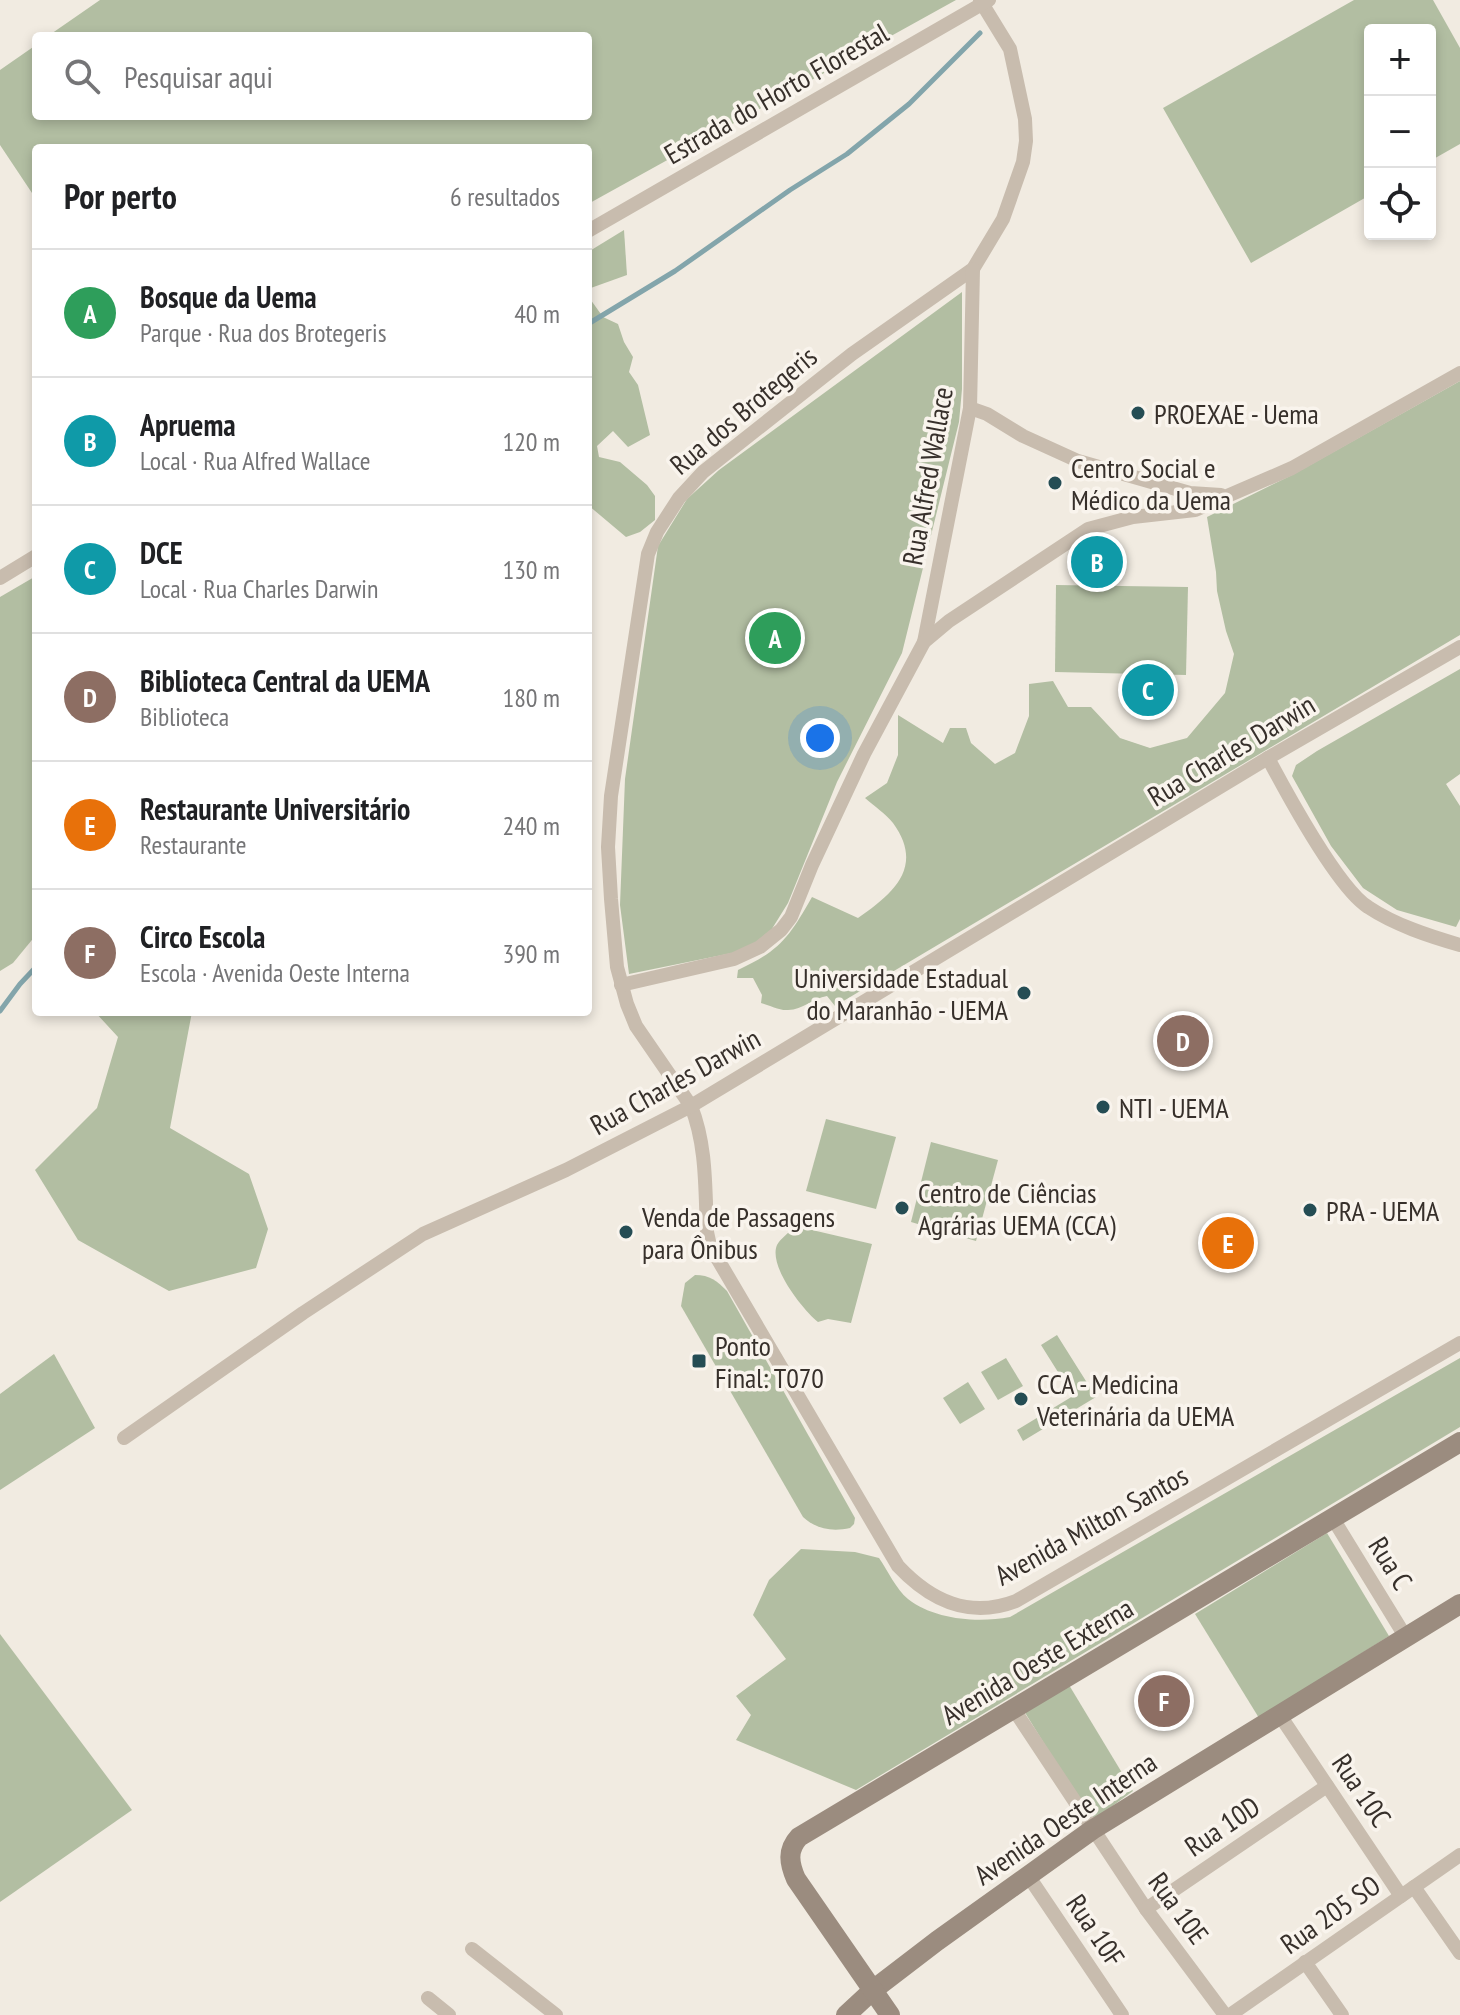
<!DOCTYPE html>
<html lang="pt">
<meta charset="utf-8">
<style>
body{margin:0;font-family:"PT Sans Narrow",sans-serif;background:#f2f2f2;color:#202124}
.controls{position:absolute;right:24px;top:24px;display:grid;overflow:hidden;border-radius:8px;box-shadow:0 4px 12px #0003}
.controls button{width:72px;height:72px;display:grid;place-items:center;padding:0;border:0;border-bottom:2px solid #e0e0e0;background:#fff;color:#202124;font:40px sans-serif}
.you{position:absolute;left:820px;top:738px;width:28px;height:28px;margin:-20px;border:6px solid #fff;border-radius:50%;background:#1a73e8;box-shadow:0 0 0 12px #1a73e833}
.badge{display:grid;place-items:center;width:52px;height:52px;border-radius:50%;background:#254d54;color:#fff;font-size:26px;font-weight:700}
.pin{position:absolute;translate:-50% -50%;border:4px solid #fff;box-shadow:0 2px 8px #0006}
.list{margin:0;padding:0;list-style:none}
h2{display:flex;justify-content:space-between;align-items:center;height:104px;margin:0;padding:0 32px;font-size:34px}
h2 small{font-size:26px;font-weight:400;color:#757577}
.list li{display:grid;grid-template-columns:52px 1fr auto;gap:24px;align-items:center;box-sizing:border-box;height:128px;padding:0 32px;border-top:2px solid #e0e0e0}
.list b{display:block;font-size:30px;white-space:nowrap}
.list p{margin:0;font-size:26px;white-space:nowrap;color:#757577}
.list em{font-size:26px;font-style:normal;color:#757577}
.icon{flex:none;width:44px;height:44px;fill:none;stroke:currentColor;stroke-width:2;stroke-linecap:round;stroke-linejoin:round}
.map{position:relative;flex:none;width:1460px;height:2015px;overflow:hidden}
.search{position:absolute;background:#fff;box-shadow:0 4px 12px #0003;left:32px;top:32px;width:560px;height:88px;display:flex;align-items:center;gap:20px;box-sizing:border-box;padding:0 28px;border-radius:8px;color:#757577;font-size:30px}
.panel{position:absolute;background:#fff;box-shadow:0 4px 12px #0003;left:32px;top:144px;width:560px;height:872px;border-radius:8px}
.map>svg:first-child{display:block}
.green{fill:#b2bea2}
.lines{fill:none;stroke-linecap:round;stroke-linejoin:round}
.stream{stroke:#83a5ab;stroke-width:5}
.street{stroke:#c8bcae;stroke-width:14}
.secondary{stroke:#9b8c7f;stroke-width:20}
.poi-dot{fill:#254d54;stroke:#f9f4ed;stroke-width:3}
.labels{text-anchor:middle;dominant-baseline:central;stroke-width:7;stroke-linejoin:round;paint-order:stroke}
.street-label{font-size:28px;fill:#37302b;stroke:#f9f4ed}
.poi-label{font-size:28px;fill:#37302b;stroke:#f9f4ed;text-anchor:start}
</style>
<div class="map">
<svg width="1460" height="2015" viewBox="0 0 1460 2015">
<rect width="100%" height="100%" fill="#f1ebe1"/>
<g class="green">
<polygon points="100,0 956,0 588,204 588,148 36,148 36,199 0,145 0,70 36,45 36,116 588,116 588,36 48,36"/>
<polygon points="1354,0 1433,0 1460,48 1460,144 1430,161 1430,30 1370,30 1370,195 1251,263 1163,108"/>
<polygon points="624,230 627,275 588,289 588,252"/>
<polygon points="962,292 962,389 959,422 902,653 837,782 788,903 770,932 747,950 629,974 620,905 625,779 658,546 687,499 719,470"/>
<polygon points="588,296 603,317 618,324 624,342 633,357 629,372 638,385 650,435 628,447 613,431 597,446 599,457 620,462 647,485 655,496 655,520 640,532 626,537 588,505"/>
<path d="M 1460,381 L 1460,635 L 835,1006 L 827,996 C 813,998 803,1010 788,1010 C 780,1011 769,1005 761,1003 L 762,995 L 753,978 L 737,978 L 738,970 C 781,950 789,937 812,897 L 858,918 C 893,894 925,867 893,823 C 886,814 874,806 865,798 L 887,783 L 898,755 L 898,715 L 943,743 L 950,728 L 966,728 L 971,743 L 995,764 L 1015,753 L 1029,716 L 1029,684 L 1053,681 L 1068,707 L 1091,707 L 1120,738 L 1150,748 L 1187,738 L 1225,693 L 1234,654 L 1226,631 L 1217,591 L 1216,572 L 1207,517 L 1294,474 Z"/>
<polygon points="36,576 36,935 13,963 0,971 0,597"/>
<polygon points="1056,585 1188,587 1186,675 1055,672"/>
<polygon points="1460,669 1460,774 1446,784 1460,806 1460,919 1456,927 1397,910 1363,888 1331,846 1292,776 1296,765 1317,751"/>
<polygon points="95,1012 192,1012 170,1128 249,1174 268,1229 256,1268 169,1291 78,1240 35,1170 97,1108 118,1037"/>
<polygon points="826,1119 896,1137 876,1209 806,1191"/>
<polygon points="931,1142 998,1160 976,1241 911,1222"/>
<path d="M 795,1226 L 872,1244 L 851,1323 L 828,1319 L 818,1322 C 803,1310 768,1266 777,1245 C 780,1239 790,1232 795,1226 Z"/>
<path d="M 695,1275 C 710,1275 717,1281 727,1291 L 855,1518 L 854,1524 L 850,1528 C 832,1532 816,1529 803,1517 L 681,1306 L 685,1283 Z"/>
<polygon points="1057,1335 1096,1397 1023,1441 1017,1430 1073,1396 1041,1345"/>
<polygon points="54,1354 95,1428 0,1490 0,1394"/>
<polygon points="1006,1358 1023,1386 998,1400 981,1372"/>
<path d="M 1460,1358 L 1460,1427 L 856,1790 L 736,1740 L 751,1715 L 736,1696 L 786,1659 L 753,1615 L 769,1580 L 801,1549 L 855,1552 L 879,1558 C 888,1571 896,1589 908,1599 C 935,1620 978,1623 1010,1617 Z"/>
<polygon points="968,1382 985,1409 960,1424 943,1398"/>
<polygon points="1327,1533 1389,1636 1259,1718 1195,1614"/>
<polygon points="0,1634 132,1810 0,1902"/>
<polygon points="1069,1685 1133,1791 1092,1821 1024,1711"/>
</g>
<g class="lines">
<g class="stream">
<polyline points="588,324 675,271 790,190 847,154 909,104 980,33"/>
<polyline points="0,1011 20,984 36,967"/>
</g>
<g class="street">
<path d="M 980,0 L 1010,49 L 1025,119 L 1026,141 L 1023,162 L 1003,219 L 973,269 L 852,354 L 703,472 L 679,498 L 657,532 L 648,554 L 611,796 L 608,847 L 611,899 L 617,967 L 627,1004 L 636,1026 L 691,1106 C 707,1146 705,1190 707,1232 L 710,1246 L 898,1566 C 931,1601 969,1619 1016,1601 L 1460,1343"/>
<polyline points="588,231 989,0"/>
<polyline points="970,408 987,414 1023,436 1078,461 1190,493 1221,495"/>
<polyline points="0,578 36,556"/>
<polyline points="924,642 970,408 973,269"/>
<path d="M 1268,758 C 1286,792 1338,888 1368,907 C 1395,925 1429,936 1460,945"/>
<polyline points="621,985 734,959 760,947 781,930 791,917 812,865 864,754 924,642 949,621 1088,529 1133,517 1195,510 1292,468 1460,373"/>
<polyline points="124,1438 303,1313 423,1234 566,1170 691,1106 1268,758 1460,647"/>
<polyline points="1332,1517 1405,1636"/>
<polyline points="1013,1708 1146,1909 1225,2015"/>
<polyline points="1279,1714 1401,1896"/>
<polyline points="1027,1874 1122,2015"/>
<polyline points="1414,1887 1460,1953"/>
<polyline points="1146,1909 1327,1786"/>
<polyline points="472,1949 556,2015"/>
<polyline points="1305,1962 1342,2015"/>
<polyline points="428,1998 449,2015"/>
<polyline points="1230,2015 1460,1855"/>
</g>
<g class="secondary">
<polyline points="846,2015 873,1990 937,1941 1092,1830 1460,1604"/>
<path d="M 890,2015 L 796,1879 C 789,1863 787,1850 799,1837 L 1460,1442"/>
</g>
</g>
<g class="poi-dot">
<circle cx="1138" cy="413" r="8"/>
<circle cx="1055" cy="483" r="8"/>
<circle cx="1024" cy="993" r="8"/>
<circle cx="1103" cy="1107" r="8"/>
<circle cx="902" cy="1208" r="8"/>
<circle cx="1310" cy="1210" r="8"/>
<circle cx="626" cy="1232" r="8"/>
<rect x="691" y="1353" width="16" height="16" rx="4"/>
<circle cx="1021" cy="1399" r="8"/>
</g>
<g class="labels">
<g class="street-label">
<text transform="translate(776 93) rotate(-30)">Estrada do Horto Florestal</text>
<text transform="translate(743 410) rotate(-40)">Rua dos Brotegeris</text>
<text transform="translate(927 476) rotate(-80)">Rua Alfred Wallace</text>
<text transform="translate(1231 750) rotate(-31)">Rua Charles Darwin</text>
<text transform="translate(675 1081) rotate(-29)">Rua Charles Darwin</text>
<text transform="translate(1091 1525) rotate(-29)">Avenida Milton Santos</text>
<text transform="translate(1391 1563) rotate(58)">Rua C</text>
<text transform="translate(1037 1661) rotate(-31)">Avenida Oeste Externa</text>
<text transform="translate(1362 1790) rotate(56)">Rua 10C</text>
<text transform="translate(1065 1818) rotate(-34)">Avenida Oeste Interna</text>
<text transform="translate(1222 1826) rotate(-34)">Rua 10D</text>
<text transform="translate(1179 1908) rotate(54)">Rua 10E</text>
<text transform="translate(1330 1914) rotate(-35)">Rua 205 SO</text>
<text transform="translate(1096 1930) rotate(56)">Rua 10F</text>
</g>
<g class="poi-label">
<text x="1154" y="413">PROEXAE - Uema</text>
<text x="1071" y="467">Centro Social e<tspan x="1071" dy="32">Médico da Uema</tspan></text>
<text x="1008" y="977" text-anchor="end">Universidade Estadual<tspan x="1008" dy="32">do Maranhão - UEMA</tspan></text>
<text x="1119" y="1107">NTI - UEMA</text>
<text x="918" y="1192">Centro de Ciências<tspan x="918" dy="32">Agrárias UEMA (CCA)</tspan></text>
<text x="1326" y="1210">PRA - UEMA</text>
<text x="642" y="1216">Venda de Passagens<tspan x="642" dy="32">para Ônibus</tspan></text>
<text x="715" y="1345">Ponto<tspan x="715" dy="32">Final: T070</tspan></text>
<text x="1037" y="1383">CCA - Medicina<tspan x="1037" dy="32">Veterinária da UEMA</tspan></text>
</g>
</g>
</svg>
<div class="controls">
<button>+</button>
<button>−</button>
<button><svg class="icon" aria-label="locate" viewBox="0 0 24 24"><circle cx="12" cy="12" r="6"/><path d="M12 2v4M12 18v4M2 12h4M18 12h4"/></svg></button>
</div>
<div class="you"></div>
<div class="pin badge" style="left:775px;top:638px;background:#2e9e5b">A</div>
<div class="pin badge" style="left:1097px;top:562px;background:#0f9aa8">B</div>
<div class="pin badge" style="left:1148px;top:690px;background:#0f9aa8">C</div>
<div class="pin badge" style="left:1183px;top:1041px;background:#8d6e63">D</div>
<div class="pin badge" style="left:1228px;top:1243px;background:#e8710a">E</div>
<div class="pin badge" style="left:1164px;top:1701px;background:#8d6e63">F</div>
<div class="search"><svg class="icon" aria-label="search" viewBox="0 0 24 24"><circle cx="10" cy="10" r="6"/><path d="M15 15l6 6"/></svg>Pesquisar aqui</div>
<section class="panel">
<h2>Por perto<small>6 resultados</small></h2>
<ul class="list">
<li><span class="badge" style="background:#2e9e5b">A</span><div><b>Bosque da Uema</b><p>Parque · Rua dos Brotegeris</p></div><em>40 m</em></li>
<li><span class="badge" style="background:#0f9aa8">B</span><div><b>Apruema</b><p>Local · Rua Alfred Wallace</p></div><em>120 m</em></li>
<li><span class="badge" style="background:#0f9aa8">C</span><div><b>DCE</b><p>Local · Rua Charles Darwin</p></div><em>130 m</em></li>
<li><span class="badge" style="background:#8d6e63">D</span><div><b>Biblioteca Central da UEMA</b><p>Biblioteca</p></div><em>180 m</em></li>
<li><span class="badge" style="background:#e8710a">E</span><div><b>Restaurante Universitário</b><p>Restaurante</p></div><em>240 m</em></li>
<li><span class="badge" style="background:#8d6e63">F</span><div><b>Circo Escola</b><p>Escola · Avenida Oeste Interna</p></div><em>390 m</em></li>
</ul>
</section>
</div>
